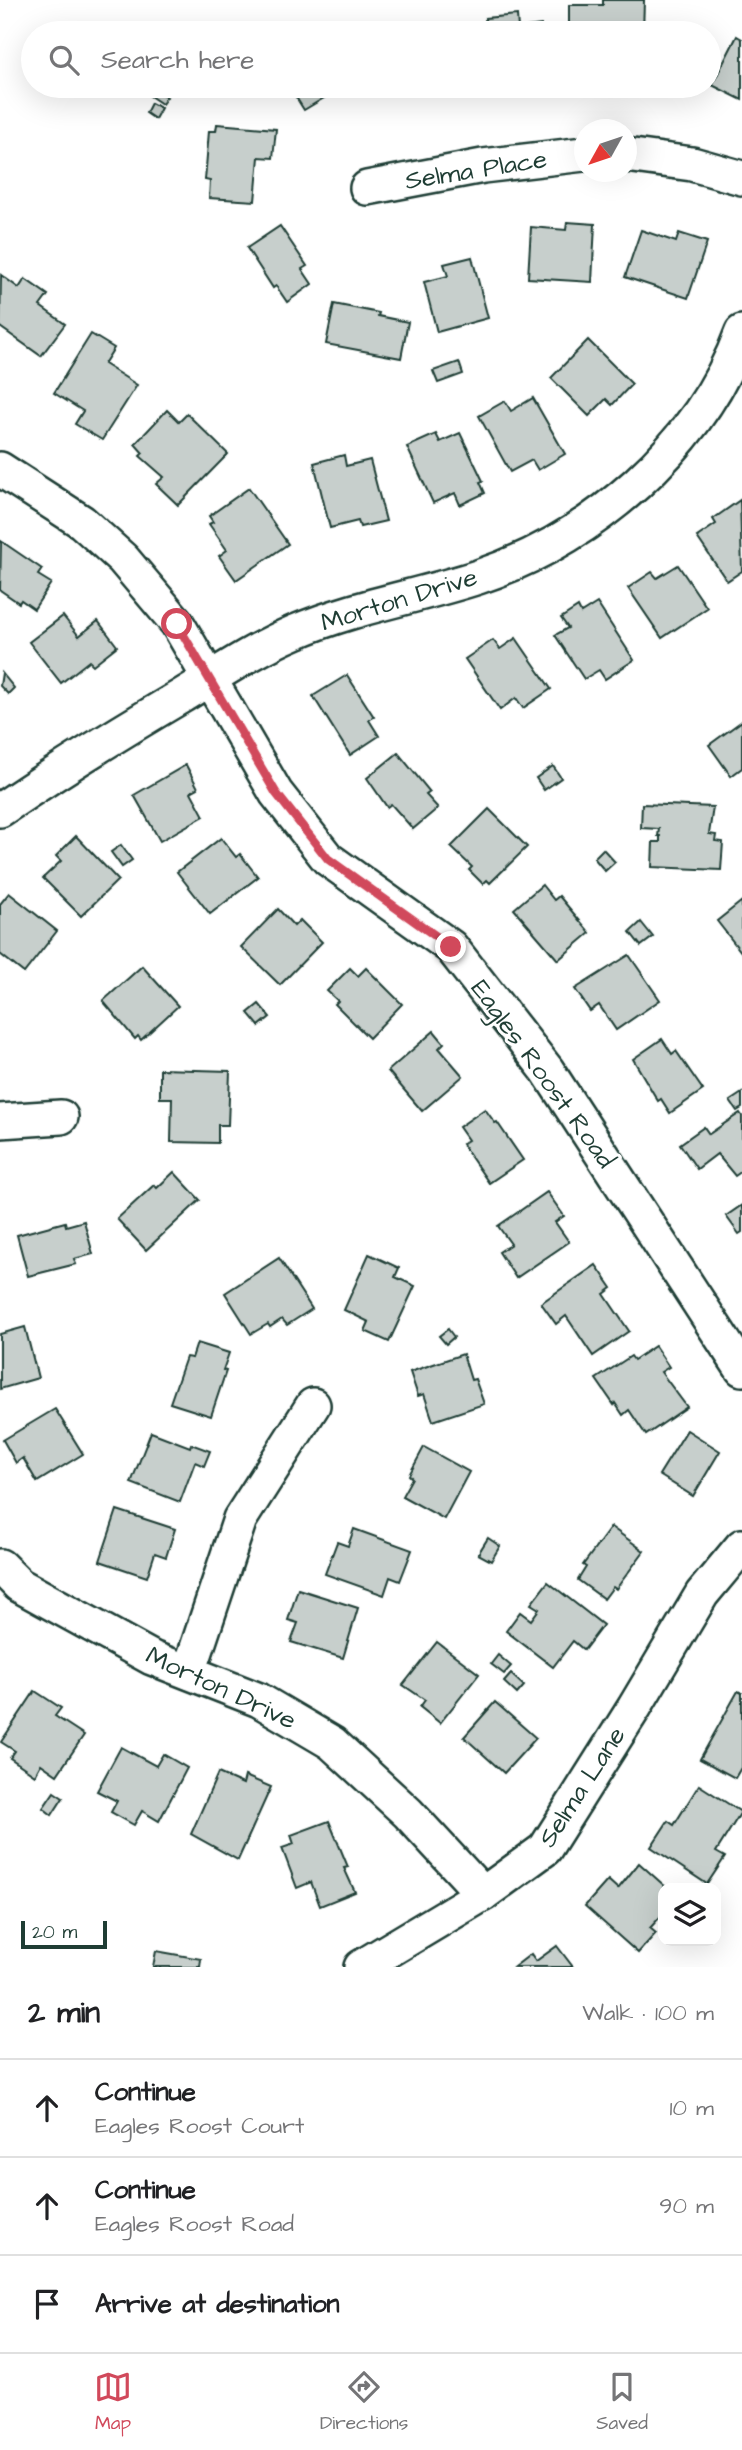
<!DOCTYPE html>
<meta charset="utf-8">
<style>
body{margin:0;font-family:"Architects Daughter",sans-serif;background:#f2f2f2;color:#202124}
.controls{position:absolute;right:21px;bottom:21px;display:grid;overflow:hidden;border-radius:14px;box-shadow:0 7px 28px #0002}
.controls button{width:63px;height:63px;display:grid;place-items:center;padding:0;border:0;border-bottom:2px solid #e0e0e0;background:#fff;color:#202124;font:35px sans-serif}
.compass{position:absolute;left:574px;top:119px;width:63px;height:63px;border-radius:50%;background:#fff;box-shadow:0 7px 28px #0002;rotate:230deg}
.scale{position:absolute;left:21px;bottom:18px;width:86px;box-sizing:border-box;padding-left:7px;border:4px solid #1f3d34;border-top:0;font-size:19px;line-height:24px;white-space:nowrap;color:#1f3d34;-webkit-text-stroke:5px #fff;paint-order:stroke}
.stop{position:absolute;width:21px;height:21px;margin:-16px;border:5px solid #d1495b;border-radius:50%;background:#fff}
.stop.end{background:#d1495b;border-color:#fff;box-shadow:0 2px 7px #0008}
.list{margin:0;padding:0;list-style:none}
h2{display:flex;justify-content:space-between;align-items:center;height:91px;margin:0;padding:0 28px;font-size:30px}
h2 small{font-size:23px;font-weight:400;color:#757577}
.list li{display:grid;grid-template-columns:46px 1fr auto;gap:21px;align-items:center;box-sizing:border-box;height:98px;padding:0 28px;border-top:2px solid #e0e0e0}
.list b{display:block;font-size:26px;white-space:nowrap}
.list p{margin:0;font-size:23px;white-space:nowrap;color:#757577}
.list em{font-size:23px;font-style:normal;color:#757577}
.icon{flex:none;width:38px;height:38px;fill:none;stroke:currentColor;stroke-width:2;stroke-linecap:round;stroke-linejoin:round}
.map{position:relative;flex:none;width:742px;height:1967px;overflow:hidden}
.search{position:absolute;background:#fff;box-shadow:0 7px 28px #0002;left:21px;right:21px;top:21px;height:77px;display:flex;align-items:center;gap:18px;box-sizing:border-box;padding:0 24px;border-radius:38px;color:#757577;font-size:26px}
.sheet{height:385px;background:#fff}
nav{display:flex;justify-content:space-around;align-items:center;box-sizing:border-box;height:98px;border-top:2px solid #e0e0e0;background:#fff;font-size:19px;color:#757577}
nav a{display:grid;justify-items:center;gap:4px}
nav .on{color:#d1495b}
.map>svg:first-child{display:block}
.building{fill:#c7cfcc;stroke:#1f3d34;stroke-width:2}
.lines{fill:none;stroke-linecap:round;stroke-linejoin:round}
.street-casing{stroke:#1f3d34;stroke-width:38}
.street{stroke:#fff;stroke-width:33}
.route{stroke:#d1495b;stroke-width:9}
.labels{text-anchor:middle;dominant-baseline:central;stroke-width:6;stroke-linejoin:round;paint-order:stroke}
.street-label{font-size:26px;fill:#1f3d34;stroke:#fff}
</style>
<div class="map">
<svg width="742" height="1967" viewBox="0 0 742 1967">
<rect width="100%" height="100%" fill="#fff"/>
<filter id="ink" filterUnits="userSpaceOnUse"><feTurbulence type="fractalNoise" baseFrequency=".0143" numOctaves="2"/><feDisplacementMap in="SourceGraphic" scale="14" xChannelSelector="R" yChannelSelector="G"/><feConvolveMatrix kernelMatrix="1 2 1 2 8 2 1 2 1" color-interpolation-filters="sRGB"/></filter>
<g filter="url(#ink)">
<g class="building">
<polygon points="603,0 644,0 643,33 569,33 569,5 603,5"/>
<polygon points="517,15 518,28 541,25 542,33 486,33 485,18"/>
<polygon points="737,36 742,39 742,100 712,85"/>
<polygon points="289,86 344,86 304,110"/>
<polygon points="515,86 547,86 547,87 515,90"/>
<polygon points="155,89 167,97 162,104 150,96"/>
<polygon points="151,103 161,108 155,119 146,113"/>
<polygon points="217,124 276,129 273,158 259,157 255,201 209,198 210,181 205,180 209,131 216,131"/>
<polygon points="567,222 595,224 592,282 528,278 531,227 566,230"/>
<polygon points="280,226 307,266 302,269 312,284 287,302 276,286 273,288 247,248"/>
<polygon points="641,230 676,242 679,233 707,242 688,298 625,277"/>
<polygon points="472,257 488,318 437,332 424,282 448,276 444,264"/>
<polygon points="1,275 19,288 25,279 48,295 40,306 65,324 41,356 0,327"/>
<polygon points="334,304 379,313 378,316 408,322 401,358 326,344"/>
<polygon points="91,334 114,348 104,364 137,385 102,440 75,424 83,411 54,393"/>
<polygon points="588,340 632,384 612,405 606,399 589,416 551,378"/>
<polygon points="459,362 463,374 438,383 433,371"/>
<polygon points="533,398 565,454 538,470 532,460 510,472 479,416 505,401 511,411"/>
<polygon points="167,410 179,422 187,414 228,454 178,505 156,484 164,477 140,456 143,453 135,444"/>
<polygon points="460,433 483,481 480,482 485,493 460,505 455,493 433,503 407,447 436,434 440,442"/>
<polygon points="344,455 346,466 370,460 386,521 360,527 358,521 330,528 314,463"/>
<polygon points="249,488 288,544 236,580 219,556 227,550 209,524 213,522 209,516"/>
<polygon points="740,500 742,571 727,581 697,537 716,524 713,519"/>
<polygon points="1,541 42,569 38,575 51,583 34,609 21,600 19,603 0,590"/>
<polygon points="678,565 707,608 662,638 628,588 652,572 657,578"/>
<polygon points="597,603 634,660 605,679 599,670 584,679 555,635 568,628 561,618 578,607 581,613"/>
<polygon points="63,616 79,636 98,621 117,646 93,665 89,661 61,683 29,642"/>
<polygon points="516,638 551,689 523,708 516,698 500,710 465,659 493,640 500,649"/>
<polygon points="2,673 14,688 8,694 0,686"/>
<polygon points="347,675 374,717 369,720 379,736 350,755 313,696"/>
<polygon points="742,721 742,768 731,776 709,745"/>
<polygon points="398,753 430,792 426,795 438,808 413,829 391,804 387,807 367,778"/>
<polygon points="186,765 198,788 191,792 204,816 160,841 134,795"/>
<polygon points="553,766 561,778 544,790 536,778"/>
<polygon points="642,804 713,807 709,834 716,835 715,841 723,842 721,870 652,867 653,842 660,842 660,836 658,836 659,829 641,828"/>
<polygon points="489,809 527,847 490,883 487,880 483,884 469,870 472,867 451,847"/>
<polygon points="76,836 118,880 81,916 43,878 61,861 56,856"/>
<polygon points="221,838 236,857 240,854 258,877 210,914 177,872"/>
<polygon points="121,845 132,860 122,867 111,852"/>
<polygon points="603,849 615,862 605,871 594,858"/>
<polygon points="542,885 554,900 559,896 590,933 558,960 514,909"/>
<polygon points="9,893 57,931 24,973 0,954 0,904"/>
<polygon points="742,901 742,953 717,921"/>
<polygon points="278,909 294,926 300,920 322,942 280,985 241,947"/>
<polygon points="641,922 653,937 641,946 630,932"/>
<polygon points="629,955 660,1000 616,1030 599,1005 590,1011 575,989"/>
<polygon points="142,966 178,1006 141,1040 138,1036 135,1039 103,1001"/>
<polygon points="350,968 358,976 366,968 402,1004 369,1038 335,1004 338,1001 327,991"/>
<polygon points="259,1004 270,1017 259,1026 248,1013"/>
<polygon points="434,1031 444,1043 439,1048 463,1076 422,1111 388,1071"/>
<polygon points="662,1039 672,1054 676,1051 703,1090 670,1113 661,1099 658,1101 633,1059"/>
<polygon points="160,1069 230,1071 228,1125 218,1125 218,1143 171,1142 172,1098 160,1098"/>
<polygon points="742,1093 742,1108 737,1111 730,1101"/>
<polygon points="485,1109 495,1123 497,1122 523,1160 489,1183 462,1144 468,1140 459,1127"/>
<polygon points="740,1113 742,1116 742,1171 735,1176 717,1154 697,1169 680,1144 704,1127 709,1134"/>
<polygon points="174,1172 200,1200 146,1250 117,1219 154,1185 157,1188"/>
<polygon points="547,1192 564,1216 555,1222 569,1242 516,1278 499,1252 511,1244 498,1226"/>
<polygon points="742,1205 742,1232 739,1234 726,1216"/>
<polygon points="84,1221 93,1254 74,1259 76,1264 28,1276 17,1235 65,1222 66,1226"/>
<polygon points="369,1254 399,1268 395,1277 415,1286 389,1342 365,1331 369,1322 344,1310"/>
<polygon points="279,1258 312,1309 287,1325 282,1319 270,1327 268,1324 251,1334 225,1293"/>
<polygon points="596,1265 612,1288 604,1294 629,1331 593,1356 566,1316 556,1324 541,1303"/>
<polygon points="25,1327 38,1378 0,1389 0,1334"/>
<polygon points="448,1329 454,1337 446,1344 439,1336"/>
<polygon points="197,1343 229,1353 223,1370 226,1371 211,1416 170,1403 186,1357 192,1358"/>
<polygon points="655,1346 669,1367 661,1372 687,1407 646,1435 629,1410 623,1415 615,1403 614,1405 596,1379 631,1356 634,1360"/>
<polygon points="463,1354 471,1380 475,1379 484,1404 433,1421 424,1394 418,1396 410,1372"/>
<polygon points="55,1409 83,1454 37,1482 23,1458 16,1463 3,1440"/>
<polygon points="687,1430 720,1451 693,1496 659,1475"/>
<polygon points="151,1432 190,1447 191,1444 210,1451 204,1466 195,1462 180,1502 131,1483"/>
<polygon points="424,1447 469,1472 444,1519 402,1496 412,1478 409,1475"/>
<polygon points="117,1510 175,1529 166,1557 155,1553 147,1577 100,1561"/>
<polygon points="611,1527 644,1551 616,1589 613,1587 604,1599 578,1580 586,1567 583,1565"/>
<polygon points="354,1529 412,1550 400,1581 390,1577 384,1595 325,1574 337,1542 348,1546"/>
<polygon points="488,1538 500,1546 491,1561 478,1554"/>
<polygon points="548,1582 603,1625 584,1650 573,1641 553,1667 506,1631 520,1612 531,1620 539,1609 531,1604"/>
<polygon points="298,1589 358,1608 343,1658 291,1642 298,1623 288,1620"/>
<polygon points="437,1642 479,1674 440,1723 420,1707 425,1700 403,1685"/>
<polygon points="498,1655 511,1666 504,1674 491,1664"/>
<polygon points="511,1674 524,1686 517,1694 504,1682"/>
<polygon points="35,1691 61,1708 55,1716 84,1735 57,1775 41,1764 35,1775 10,1758 15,1751 1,1742"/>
<polygon points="738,1691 742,1693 742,1766 735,1778 700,1759"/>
<polygon points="495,1702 536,1738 504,1773 464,1737"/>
<polygon points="121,1747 156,1766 163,1754 187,1768 159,1821 142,1811 134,1825 111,1812 117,1801 97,1791"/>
<polygon points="218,1773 243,1784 245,1776 271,1787 238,1860 191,1834"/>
<polygon points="699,1785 741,1812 716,1852 725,1857 707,1884 651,1847 668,1821 674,1825"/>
<polygon points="54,1792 63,1798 52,1815 43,1808"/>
<polygon points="329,1821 348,1867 344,1868 355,1892 320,1906 311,1882 297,1888 282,1848 294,1844 291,1835"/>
<polygon points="639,1863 667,1888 663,1888 663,1921 660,1917 650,1928 656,1933 638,1953 585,1906 608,1880 618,1889"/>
<polygon points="557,1946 573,1967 514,1967 531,1954 536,1961"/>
<polygon points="156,1951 201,1959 200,1967 153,1967"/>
</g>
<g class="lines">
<defs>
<g id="street">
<polyline points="626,155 692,164 742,178"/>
<polyline points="367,188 483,166 584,154"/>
<polyline points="0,469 82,522 123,559 177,623 276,793 328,859 451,947 547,1070 742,1369"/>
<path d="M 0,810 C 59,770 119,733 180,697 C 218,674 255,649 295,632 C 356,606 417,597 478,577 C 592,539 700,447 742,332"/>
<polyline points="0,1121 61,1117"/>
<polyline points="0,1566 19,1585 152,1658 259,1700 332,1743 408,1813 483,1894"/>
<polyline points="189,1672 240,1519 313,1405"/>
<polyline points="361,1967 483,1894 545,1849 634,1708 702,1594 742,1546"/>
</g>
</defs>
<use href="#street" class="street-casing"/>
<use href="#street" class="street"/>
</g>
</g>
<g class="lines" filter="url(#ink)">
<polyline class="route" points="177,624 276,793 328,859 451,947"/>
</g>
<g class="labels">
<g class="street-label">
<text transform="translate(476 170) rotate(-9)">Selma Place</text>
<text transform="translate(399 600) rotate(-17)">Morton Drive</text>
<text transform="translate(543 1074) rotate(54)">Eagles Roost Road</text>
<text transform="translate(221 1688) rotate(25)">Morton Drive</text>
<text transform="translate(582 1787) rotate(-57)">Selma Lane</text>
</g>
</g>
</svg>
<div class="controls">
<button><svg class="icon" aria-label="layers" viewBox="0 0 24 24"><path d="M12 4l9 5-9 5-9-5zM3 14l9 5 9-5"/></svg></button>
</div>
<svg class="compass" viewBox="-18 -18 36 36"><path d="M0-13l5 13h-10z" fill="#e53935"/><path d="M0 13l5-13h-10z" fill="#757577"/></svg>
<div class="scale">20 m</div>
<div class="stop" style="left:177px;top:624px"></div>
<div class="stop end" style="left:451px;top:947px"></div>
<div class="search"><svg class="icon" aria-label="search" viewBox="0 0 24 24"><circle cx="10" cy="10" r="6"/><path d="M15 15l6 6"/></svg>Search here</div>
</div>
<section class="sheet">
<h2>2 min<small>Walk · 100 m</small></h2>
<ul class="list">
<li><svg class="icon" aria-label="ahead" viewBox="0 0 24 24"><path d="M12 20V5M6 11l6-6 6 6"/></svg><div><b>Continue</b><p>Eagles Roost Court</p></div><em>10 m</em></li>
<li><svg class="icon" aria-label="ahead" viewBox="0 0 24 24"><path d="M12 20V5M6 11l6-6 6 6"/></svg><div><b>Continue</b><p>Eagles Roost Road</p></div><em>90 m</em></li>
<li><svg class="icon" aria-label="arrive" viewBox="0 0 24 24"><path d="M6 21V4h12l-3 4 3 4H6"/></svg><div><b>Arrive at destination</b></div></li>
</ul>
</section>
<nav>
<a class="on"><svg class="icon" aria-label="map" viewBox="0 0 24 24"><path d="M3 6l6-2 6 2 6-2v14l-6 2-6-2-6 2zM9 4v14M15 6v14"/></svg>Map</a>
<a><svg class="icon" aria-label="directions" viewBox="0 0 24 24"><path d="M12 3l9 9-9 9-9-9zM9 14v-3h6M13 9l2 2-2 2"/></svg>Directions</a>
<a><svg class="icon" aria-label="saved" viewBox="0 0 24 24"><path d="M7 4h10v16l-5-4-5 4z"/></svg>Saved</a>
</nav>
